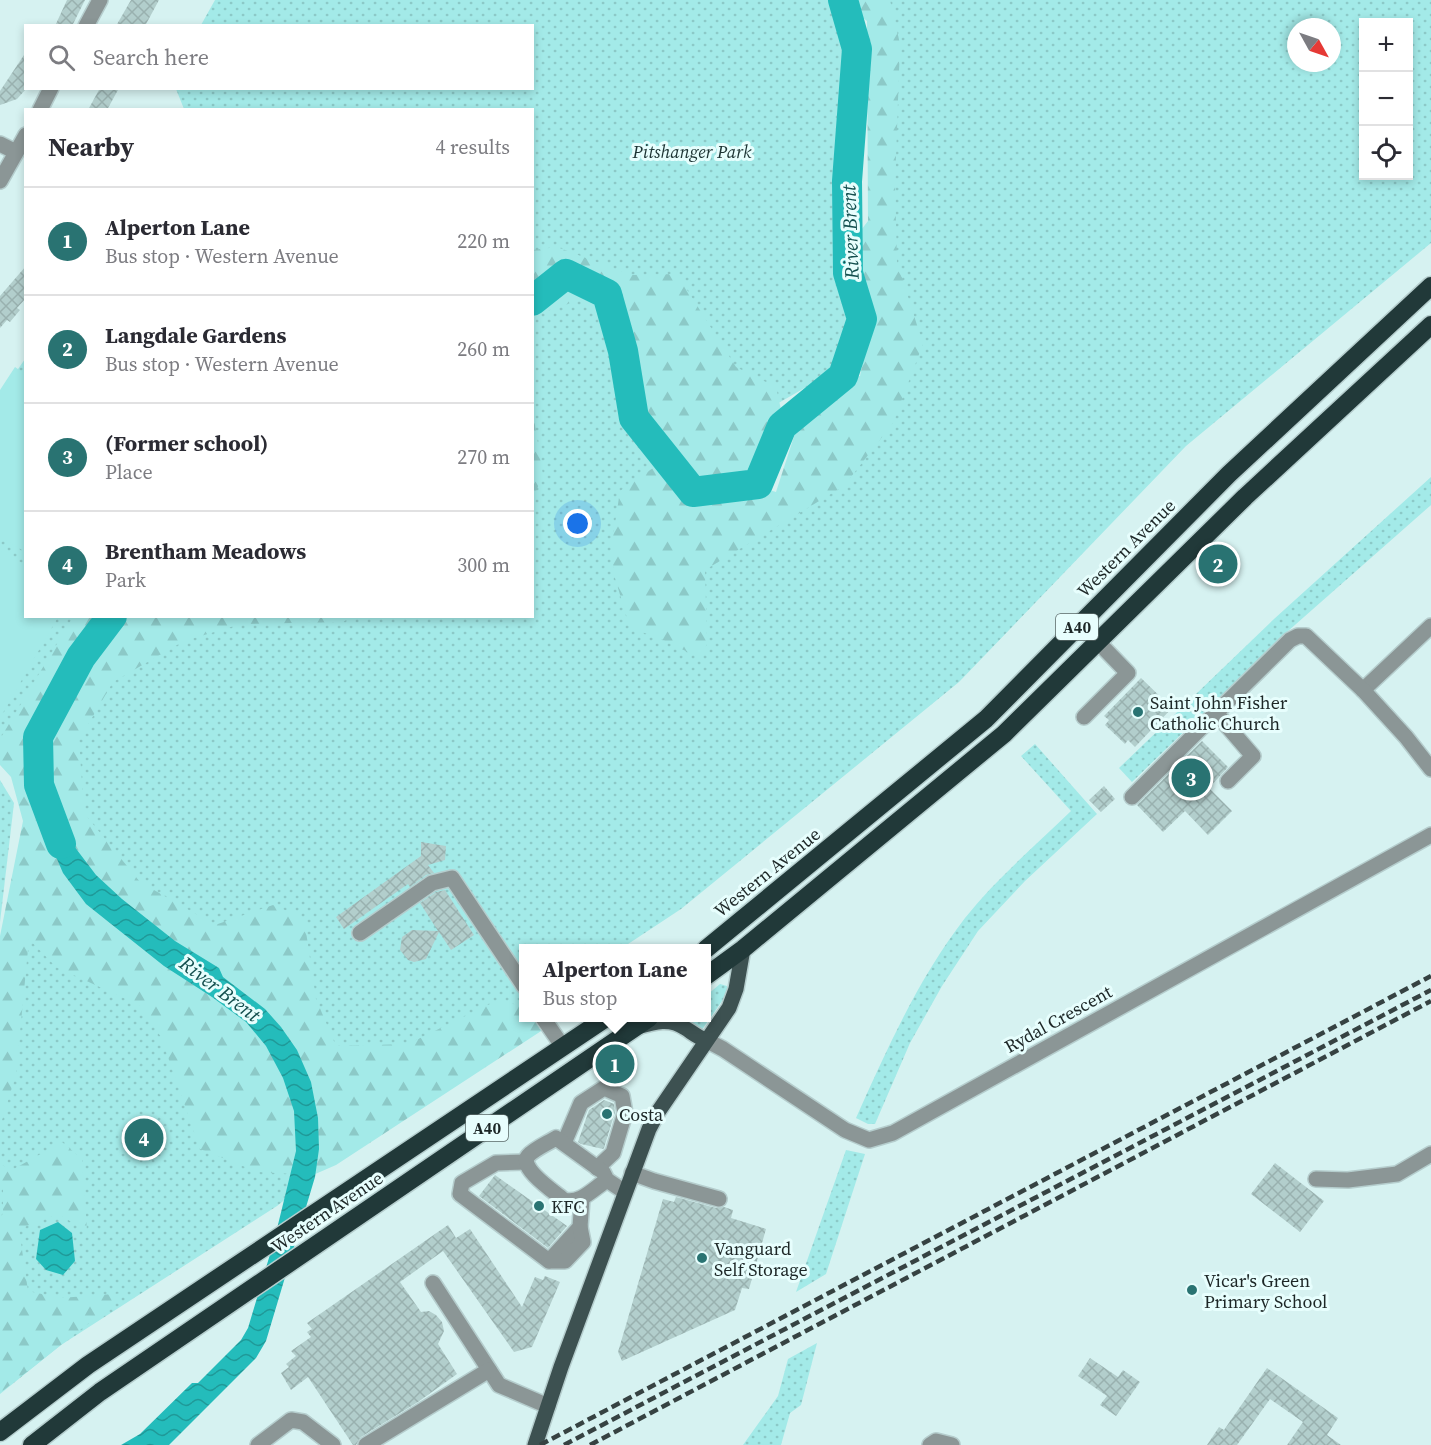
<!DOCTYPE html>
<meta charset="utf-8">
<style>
body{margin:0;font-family:"Source Serif 4",serif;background:#f2f2f3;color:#2b2b33}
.controls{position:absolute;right:18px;top:18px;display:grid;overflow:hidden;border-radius:0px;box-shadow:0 3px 9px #0003}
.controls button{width:54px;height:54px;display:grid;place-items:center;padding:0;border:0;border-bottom:2px solid #e1e1e2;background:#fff;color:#2b2b33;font:30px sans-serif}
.compass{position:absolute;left:1287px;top:18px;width:54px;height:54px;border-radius:50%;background:#fff;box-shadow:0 3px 9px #0003;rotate:130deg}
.you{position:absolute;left:578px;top:524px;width:21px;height:21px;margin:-15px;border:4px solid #fff;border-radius:50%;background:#1a73e8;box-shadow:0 0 0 9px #1a73e833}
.badge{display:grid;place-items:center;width:39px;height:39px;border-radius:50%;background:#297372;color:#fff;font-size:20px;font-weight:700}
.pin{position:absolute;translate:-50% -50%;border:3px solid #fff;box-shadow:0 2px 6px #0006}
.popup{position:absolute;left:519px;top:944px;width:192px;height:78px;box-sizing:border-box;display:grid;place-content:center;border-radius:0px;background:#fff;filter:drop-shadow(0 2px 4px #0005);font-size:20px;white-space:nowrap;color:#7c7c81}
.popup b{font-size:22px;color:#2b2b33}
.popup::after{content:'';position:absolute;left:50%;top:100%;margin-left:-12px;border:12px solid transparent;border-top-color:#fff}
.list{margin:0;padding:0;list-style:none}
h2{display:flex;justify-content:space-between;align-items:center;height:78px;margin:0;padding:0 24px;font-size:26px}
h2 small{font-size:20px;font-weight:400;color:#7c7c81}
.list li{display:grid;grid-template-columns:39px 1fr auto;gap:18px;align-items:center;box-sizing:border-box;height:108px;padding:0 24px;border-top:2px solid #e1e1e2}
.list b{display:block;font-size:22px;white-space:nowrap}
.list p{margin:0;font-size:20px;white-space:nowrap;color:#7c7c81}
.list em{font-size:20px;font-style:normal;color:#7c7c81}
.icon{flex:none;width:33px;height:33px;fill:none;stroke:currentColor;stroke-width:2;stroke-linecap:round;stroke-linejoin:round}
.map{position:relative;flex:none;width:1431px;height:1445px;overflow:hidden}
.search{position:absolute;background:#fff;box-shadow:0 3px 9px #0003;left:24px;top:24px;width:510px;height:66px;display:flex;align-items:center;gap:15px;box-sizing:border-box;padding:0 21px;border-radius:0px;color:#7c7c81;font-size:22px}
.panel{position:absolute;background:#fff;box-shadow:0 3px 9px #0003;left:24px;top:108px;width:510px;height:510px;border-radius:0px}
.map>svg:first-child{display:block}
.green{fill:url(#green-dots);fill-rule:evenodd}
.forest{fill:url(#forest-firs)}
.pitch{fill:#a3eae8}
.water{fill:url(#water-waves)}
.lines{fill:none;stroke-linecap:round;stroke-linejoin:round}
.river{stroke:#24bcbb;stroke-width:30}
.building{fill:url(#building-cross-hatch)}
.minor-casing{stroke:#b5cdcd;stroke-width:18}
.major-casing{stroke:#b5cdcd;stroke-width:18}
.highway-casing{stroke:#b5cdcd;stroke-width:21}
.minor{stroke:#8b9696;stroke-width:15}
.major{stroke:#3d5151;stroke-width:15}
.highway{stroke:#213939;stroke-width:18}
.rail{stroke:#364242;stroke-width:4.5;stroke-dasharray:9 4.5;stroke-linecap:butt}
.poi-dot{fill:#297372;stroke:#e7fefd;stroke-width:2}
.labels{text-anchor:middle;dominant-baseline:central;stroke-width:6;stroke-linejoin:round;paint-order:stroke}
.shield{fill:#e7fefd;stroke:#5a6867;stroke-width:1.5}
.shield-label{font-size:16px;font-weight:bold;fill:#1d2727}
.park-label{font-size:18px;font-style:italic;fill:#1c3333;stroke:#e7fefd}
.street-label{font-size:18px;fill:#1d2727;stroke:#e7fefd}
.poi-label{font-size:18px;fill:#1d2727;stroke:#e7fefd;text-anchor:start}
.water-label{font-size:20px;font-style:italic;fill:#134f4e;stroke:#e7fefd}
</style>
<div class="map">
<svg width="1431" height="1445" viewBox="0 0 1431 1445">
<defs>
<pattern id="green-dots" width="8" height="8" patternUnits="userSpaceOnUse" patternTransform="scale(1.5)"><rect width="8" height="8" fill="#a3eae8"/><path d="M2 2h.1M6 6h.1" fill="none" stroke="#8cc9c7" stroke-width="1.8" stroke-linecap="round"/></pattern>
<pattern id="forest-firs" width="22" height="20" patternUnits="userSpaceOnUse" patternTransform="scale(1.5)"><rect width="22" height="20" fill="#a3eae8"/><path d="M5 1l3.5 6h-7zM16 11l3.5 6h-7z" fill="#8cc9c7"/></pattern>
<pattern id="water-waves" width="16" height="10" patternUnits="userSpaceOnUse" patternTransform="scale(1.5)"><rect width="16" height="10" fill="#24bcbb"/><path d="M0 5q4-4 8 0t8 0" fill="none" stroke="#1f9998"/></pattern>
<pattern id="building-cross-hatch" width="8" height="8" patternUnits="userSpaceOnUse" patternTransform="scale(1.5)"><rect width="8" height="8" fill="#b2cecc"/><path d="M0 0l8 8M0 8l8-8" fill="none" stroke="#99b1af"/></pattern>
</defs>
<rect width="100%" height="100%" fill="#d6f2f1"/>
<g class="green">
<polygon points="215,0 831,0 847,50 839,275 851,320 836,370 775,405 636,322 533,254 532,110 184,109 176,89 532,88 532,26 201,25"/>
<path d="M 878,0 L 1431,0 L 1431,243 L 1186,446 L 959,682 L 681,909 L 622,948 L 524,948 L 523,1014 L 353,1128 L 62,835 L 31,749 L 160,617 L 532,616 L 533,307 L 594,294 L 609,326 L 677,527 L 781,513 L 862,411 L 892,306 ZM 1364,22 L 1408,22 L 1408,176 L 1364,176 ZM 1296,27 L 1332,27 L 1332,63 L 1296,63 Z"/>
<polygon points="25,359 26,616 87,617 0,752 0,395"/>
<polygon points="1431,477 1431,505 1287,632 1132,782 1119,768 1274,619"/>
<path d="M 1035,744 L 1097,814 L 1025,881 L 978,931 L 942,986 L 910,1043 L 875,1124 L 868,1124 L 856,1118 C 887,1049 918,979 965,918 C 996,879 1035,846 1071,811 L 1021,756 Z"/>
<polygon points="0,780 14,803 0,922"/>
<polygon points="27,833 282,1102 293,1193 277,1206 61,1345 0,1394 0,1005"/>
<polygon points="720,984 727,986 727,994 699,1034 685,1018 706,1018 707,995"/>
<polygon points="846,1150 865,1154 826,1274 796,1292"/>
<polygon points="817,1343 801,1405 790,1413 781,1445 743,1445 778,1396 788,1359"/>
</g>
<g class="forest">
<polygon points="844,0 890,0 900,44 895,185 897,262 923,344 893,423 844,486 705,570 707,644 700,658 659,638 630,628 615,578 611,550 620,491 659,464 663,464 636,430 601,323 582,299 535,315 533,319 533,250 557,247 631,275 677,274 736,367 776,387 786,432 768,485 760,487 776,492 811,384 860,376 870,324 854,280 855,238 868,221 867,21 847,6"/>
<polygon points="533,413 543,475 533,498"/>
<polygon points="73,617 351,617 343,622 241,624 184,641 113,682 79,740 84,813 140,882 215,925 273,905 304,918 316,999 336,1046 408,1044 494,1002 523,1005 524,1018 561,1018 336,1165 313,1175 258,1172 200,1149 161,1037 139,1005 56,967 29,939 16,1074 0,1127 0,936 23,821 11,777 0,765 0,739"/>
<polygon points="62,1142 82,1159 87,1231 58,1214 19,1229 28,1291 60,1298 127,1293 0,1393 0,1219 3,1213 3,1183 0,1182 0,1164 12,1170"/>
</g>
<g class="pitch">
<polygon points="15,367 25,374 25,552 2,537 0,539 0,390"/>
<polygon points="0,550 25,565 26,616 58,617 0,718"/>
</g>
<g class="water">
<polygon points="58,801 74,846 96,875 122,899 175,941 219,968 223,977 265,1009 281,1027 297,1050 311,1082 318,1118 319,1149 315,1177 266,1341 256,1358 169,1445 121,1445 140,1434 192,1383 198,1383 241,1340 248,1328 274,1241 296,1151 294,1111 283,1078 266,1046 246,1022 212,997 164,966 86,904 63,873 36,810"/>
<polygon points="58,1222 72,1233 75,1261 63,1275 46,1270 36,1259 40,1230"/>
</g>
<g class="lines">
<g class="river">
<polyline points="532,301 566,274 607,294 623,351 634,418 693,492 758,484 782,426 843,376 862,319 848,273 847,181 857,49 843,0"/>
<polyline points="61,844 39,785 38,737 81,657 112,616"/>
</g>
</g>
<g class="building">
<polygon points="67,0 85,0 72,26 55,26"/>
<polygon points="131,0 159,0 145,26 116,26"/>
<polygon points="26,52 26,89 17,99 0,105 0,91"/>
<polygon points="100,88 119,88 107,110 88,110"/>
<polygon points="26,266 26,298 17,308 20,310 10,322 7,320 0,328 0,296"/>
<polygon points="1141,678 1172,708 1135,747 1128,740 1125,744 1105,725 1109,720 1104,716"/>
<polygon points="1202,741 1228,767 1209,788 1232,811 1208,835 1185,811 1163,832 1137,805"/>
<polygon points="1104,786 1115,799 1101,812 1089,800"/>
<polygon points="421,842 446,846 445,860 428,865 434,873 426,875 410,887 408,884 344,929 336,917 421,856"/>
<polygon points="445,890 474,935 451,950 439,932 426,959 414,962 408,960 400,950 402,937 412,930 438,931 420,903 436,892"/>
<polygon points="604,1100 614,1104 615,1112 604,1148 603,1149 581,1144 578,1142 589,1110"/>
<polygon points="1275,1163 1324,1201 1300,1232 1251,1194"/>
<polygon points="495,1175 567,1226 548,1248 479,1196"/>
<polygon points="676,1197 716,1208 724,1207 733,1210 731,1218 766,1229 749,1289 742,1288 735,1310 622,1361 618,1352 663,1199 674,1202"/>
<polygon points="448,1225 456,1238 470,1229 522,1307 535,1277 543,1280 545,1276 560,1282 532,1347 514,1352 443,1251 400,1282 421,1312 429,1311 436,1315 442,1322 444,1331 438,1344 457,1374 418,1402 361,1437 356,1445 353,1445 308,1377 291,1390 281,1373 289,1367 286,1364 296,1356 291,1351 311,1337 307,1332 312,1329 307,1323"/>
<polygon points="1090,1358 1118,1377 1123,1370 1140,1382 1116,1416 1100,1405 1107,1396 1078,1376"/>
<polygon points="1267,1368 1338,1418 1327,1435 1341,1445 1287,1445 1303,1422 1270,1399 1237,1445 1207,1445 1219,1427 1224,1430"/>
</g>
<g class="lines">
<defs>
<g id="minor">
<polyline points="86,26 100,0"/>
<polyline points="40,110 51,88"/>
<polyline points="0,144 16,152"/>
<polyline points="0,181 26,135"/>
<polyline points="1363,690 1431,626"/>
<polyline points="1084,717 1128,673 1098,642"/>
<polyline points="1228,781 1253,756 1216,713 1290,640 1298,636 1306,636 1363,690 1406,737 1431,769"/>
<polyline points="1132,797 1216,713"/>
<polyline points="360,933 432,883 452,878 524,986"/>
<polyline points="543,1018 563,1047"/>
<polyline points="706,1040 723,1049 845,1130 869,1140 893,1133 1431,835"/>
<polyline points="564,1143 581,1103 604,1088 622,1096 625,1113 613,1153 597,1168"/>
<polyline points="526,1162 496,1163 462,1183 460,1194 549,1261 580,1227 582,1199"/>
<polyline points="632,1173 654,1181 719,1199"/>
<polyline points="1316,1179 1348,1180 1397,1174 1431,1154"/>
<path d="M 607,1180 C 594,1188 580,1205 564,1200 C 556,1193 518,1168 528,1156 C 534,1149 548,1143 556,1138 L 603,1172 L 607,1180 L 625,1192"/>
<polyline points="549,1261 565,1261 583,1242 580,1227"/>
<polyline points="433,1283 499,1385 548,1406"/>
<polyline points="258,1445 291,1420 303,1422 333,1445"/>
<polyline points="366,1445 489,1370"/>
<polyline points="930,1445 936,1441 952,1445"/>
</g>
<g id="major">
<path d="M 637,1027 C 654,1022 670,1017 685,1028 C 693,1033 697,1037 706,1040"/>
<polyline points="535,1445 561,1367 649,1129 658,1112 729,1008 736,989 743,949"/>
</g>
<g id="highway">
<polyline points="706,949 986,719 1229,474 1431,286"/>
<polyline points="706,976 743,949 1004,734 1245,497 1431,325"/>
<polyline points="0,1432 88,1365 606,1018"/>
<polyline points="32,1445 100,1392 649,1018"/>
</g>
</defs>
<use href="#minor" class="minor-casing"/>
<use href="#major" class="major-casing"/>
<use href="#highway" class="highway-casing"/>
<use href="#minor" class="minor"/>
<use href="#major" class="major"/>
<use href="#highway" class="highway"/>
<g class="rail">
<polyline points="540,1445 1431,976"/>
<polyline points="564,1445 1431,990"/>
<polyline points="590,1445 1431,1001"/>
</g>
</g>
<g class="poi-dot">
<circle cx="1138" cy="712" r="6"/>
<circle cx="607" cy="1114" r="6"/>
<circle cx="539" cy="1206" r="6"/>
<circle cx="702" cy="1258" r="6"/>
<circle cx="1192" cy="1290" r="6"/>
</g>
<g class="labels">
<g class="shield">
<rect x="1056" y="614" width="42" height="26" rx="4.5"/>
<rect x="466" y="1115" width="42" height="26" rx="4.5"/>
</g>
<g class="shield-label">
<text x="1077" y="627">A40</text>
<text x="487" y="1128">A40</text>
</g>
<g class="park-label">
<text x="692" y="151">Pitshanger Park</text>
</g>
<g class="street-label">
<text transform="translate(1126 548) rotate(-45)">Western Avenue</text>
<text transform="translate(767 872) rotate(-39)">Western Avenue</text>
<text transform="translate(1058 1019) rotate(-29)">Rydal Crescent</text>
<text transform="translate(327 1212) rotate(-34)">Western Avenue</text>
</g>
<g class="poi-label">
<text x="1150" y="702">Saint John Fisher<tspan x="1150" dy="21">Catholic Church</tspan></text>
<text x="619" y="1114">Costa</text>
<text x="551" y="1206">KFC</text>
<text x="714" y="1248">Vanguard<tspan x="714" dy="21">Self Storage</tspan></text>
<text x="1204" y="1280">Vicar's Green<tspan x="1204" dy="21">Primary School</tspan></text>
</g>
<g class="water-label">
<text transform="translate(850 232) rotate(-92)">River Brent</text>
<text transform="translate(220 989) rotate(37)">River Brent</text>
</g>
</g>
</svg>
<div class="controls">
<button>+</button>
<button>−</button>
<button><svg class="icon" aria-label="locate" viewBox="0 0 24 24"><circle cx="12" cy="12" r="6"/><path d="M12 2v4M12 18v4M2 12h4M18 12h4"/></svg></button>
</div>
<svg class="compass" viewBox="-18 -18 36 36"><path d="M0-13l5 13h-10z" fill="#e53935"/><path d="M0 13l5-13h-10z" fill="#7c7c81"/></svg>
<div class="you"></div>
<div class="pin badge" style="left:615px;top:1064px">1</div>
<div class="popup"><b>Alperton Lane</b>Bus stop</div>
<div class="pin badge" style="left:1218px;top:564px">2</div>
<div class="pin badge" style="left:1191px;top:778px">3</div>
<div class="pin badge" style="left:144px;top:1138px">4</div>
<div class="search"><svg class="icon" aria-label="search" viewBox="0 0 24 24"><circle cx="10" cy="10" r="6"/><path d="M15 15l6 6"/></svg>Search here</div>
<section class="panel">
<h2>Nearby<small>4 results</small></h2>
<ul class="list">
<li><span class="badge">1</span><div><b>Alperton Lane</b><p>Bus stop · Western Avenue</p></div><em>220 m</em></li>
<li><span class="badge">2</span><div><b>Langdale Gardens</b><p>Bus stop · Western Avenue</p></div><em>260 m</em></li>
<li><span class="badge">3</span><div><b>(Former school)</b><p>Place</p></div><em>270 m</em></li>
<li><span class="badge">4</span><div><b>Brentham Meadows</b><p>Park</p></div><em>300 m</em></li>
</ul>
</section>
</div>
